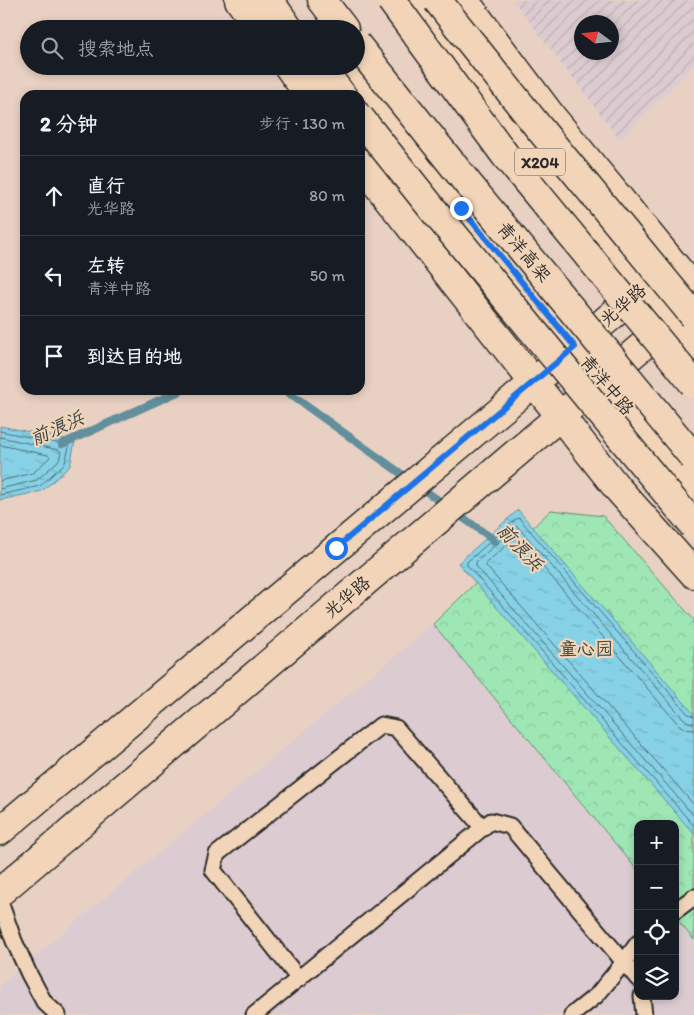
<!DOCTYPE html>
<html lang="zh">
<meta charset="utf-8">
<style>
body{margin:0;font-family:Itim,"LXGW WenKai TC",sans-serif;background:#20242c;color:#f1f3f6}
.controls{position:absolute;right:15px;bottom:15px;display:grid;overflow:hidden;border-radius:10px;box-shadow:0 2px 8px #0003}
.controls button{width:45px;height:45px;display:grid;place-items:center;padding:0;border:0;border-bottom:1px solid #363941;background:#171b24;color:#f1f3f6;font:25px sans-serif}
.compass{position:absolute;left:574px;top:15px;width:45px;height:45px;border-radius:50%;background:#171b24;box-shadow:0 2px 8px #0003;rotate:285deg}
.stop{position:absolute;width:15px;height:15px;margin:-11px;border:4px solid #1a73e8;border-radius:50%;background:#fff}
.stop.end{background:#1a73e8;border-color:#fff;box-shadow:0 1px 5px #0008}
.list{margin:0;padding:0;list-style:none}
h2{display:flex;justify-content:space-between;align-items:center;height:65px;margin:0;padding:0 20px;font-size:21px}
h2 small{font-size:16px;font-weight:400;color:#9ea1a6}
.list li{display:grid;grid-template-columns:32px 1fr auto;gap:15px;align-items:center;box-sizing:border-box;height:80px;padding:0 20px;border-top:1px solid #363941}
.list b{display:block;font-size:19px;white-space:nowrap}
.list p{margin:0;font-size:16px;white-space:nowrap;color:#9ea1a6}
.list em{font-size:16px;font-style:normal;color:#9ea1a6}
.icon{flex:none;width:28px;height:28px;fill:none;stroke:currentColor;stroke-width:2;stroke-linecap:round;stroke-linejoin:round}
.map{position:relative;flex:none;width:694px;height:1015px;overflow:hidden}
.search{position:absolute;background:#171b24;box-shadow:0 2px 8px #0003;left:20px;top:20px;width:345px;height:55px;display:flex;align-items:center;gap:12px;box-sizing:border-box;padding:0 18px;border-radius:28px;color:#9ea1a6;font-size:19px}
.panel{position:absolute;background:#171b24;box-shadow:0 2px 8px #0003;left:20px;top:90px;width:345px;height:305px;border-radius:15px}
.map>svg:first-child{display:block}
.built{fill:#dcccd1}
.industrial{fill:url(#industrial-furrows);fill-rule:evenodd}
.park{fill:url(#park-crowns);stroke:#648970}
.water{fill:url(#water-ripples);stroke:#628f9b}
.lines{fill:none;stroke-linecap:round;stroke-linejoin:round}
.shore{stroke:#4f6d76;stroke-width:1}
.stream{stroke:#628f9b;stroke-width:8}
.lane-casing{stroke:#2b2b2b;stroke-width:19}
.secondary-casing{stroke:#2b2b2b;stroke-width:31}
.primary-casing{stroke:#2b2b2b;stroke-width:31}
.highway-casing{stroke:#2b2b2b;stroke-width:31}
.lane{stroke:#f2d5b8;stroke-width:15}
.secondary{stroke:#f2d5b8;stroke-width:28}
.primary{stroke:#f2d5b8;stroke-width:28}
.highway{stroke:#f2d5b8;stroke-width:28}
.highway-bridge-casing{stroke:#2b2b2b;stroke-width:31;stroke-linecap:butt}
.highway-bridge{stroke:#f2d5b8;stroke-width:28}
.route{stroke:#1a73e8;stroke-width:6}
.labels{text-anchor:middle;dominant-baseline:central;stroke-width:4.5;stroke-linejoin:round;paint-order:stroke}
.shield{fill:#f2d5b8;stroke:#675e55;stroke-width:1}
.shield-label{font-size:16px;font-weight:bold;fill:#2b2b2b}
.street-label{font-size:18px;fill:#2b2b2b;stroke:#f2d5b8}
.park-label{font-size:18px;fill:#3c4740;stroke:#f2d5b8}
.water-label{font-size:19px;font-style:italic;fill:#394447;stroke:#f2d5b8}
</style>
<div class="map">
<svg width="694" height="1015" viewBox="0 0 694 1015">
<defs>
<pattern id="industrial-furrows" width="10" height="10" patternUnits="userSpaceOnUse" patternTransform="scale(1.25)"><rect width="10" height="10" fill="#dcccd1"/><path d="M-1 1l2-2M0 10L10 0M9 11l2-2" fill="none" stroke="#bdafb4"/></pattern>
<pattern id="park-crowns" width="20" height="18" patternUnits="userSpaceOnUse" patternTransform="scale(1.25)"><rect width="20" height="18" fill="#9ee7b5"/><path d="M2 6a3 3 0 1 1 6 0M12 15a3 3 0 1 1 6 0" fill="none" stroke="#88c69c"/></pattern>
<pattern id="water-ripples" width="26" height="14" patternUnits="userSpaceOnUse" patternTransform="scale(1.25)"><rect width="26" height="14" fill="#86d1e6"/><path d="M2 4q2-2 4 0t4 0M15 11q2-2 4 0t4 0" fill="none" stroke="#74b4c5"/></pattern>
</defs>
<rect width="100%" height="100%" fill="#e8d1c3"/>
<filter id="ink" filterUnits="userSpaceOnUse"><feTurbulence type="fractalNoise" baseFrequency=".02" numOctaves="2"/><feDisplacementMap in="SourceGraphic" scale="10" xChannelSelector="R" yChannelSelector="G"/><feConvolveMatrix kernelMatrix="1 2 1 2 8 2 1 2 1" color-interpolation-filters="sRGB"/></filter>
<g filter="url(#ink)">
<polygon class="built" points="433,624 638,871 638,996 675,996 675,917 694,940 694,1015 0,1015 0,985"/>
<path class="industrial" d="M 513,0 L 694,0 L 694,65 L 620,140 ZM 582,22 L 612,22 L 612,52 L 582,52 Z"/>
<polygon class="park" points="551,510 603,516 694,620 694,940 675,917 675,824 638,824 638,871 433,624"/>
<g class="water">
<polygon points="0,426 75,441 70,466 42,491 0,500"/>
<polygon points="518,510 694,714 694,834 458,563"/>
</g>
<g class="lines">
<g class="shore">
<polyline points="0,431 67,445 69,447 65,463 40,486 0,495"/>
<polyline points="0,437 59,450 61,452 59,460 37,480 0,489"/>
<polyline points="0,445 48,455 50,457 33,473 0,481"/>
<polyline points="694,716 688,714 519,518 516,519 467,562 467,565 694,826"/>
<polyline points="694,723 688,722 683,718 518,527 515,527 476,562 476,566 694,816"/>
<polyline points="694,730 685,729 678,724 518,538 515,538 486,563 486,566 694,805"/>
</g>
<g class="stream">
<polyline points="284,390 490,537 495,542"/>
<polyline points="62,444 182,390"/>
</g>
<defs>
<g id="lane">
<polyline points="0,902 14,941 29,974 44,1002 58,1015"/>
<polyline points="675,911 694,897"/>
<polyline points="299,979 213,870 217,854 381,725 396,728 483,828"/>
<polyline points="642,996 644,1015"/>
<polyline points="254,1015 491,821 510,826 638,979"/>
<polyline points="572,1015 597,995 624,962 638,943"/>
</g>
<g id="secondary">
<polyline points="0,831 506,406 645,287"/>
<polyline points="0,892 673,320"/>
</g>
<g id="primary">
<polyline points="239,0 260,29"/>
<polyline points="412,0 480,89 694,352"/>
<polyline points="464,0 552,117 694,289"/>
<polyline points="356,65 461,208 694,491"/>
<polyline points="288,66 309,95"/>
<polyline points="360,163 618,489 694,574"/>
</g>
<g id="highway">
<polyline points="269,0 289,29"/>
<polyline points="322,0 344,29"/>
<polyline points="319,66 342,95"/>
</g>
</defs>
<use href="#lane" class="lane-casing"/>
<use href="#secondary" class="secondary-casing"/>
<use href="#primary" class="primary-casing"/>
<use href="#highway" class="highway-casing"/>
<use href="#lane" class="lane"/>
<use href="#secondary" class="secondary"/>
<use href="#primary" class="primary"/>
<use href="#highway" class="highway"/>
<defs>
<g id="highway-bridge">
<polyline points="391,0 505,155 694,384"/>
<polyline points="437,0 539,128 694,316"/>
<polyline points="356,44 469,185 694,458"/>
<polyline points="360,118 435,212 694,526"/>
</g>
</defs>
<use href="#highway-bridge" class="highway-bridge-casing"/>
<use href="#highway-bridge" class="highway-bridge"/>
</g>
</g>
<g class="lines" filter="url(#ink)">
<polyline class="route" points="336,548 575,347 461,208"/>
</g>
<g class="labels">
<rect class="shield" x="515" y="148.5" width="50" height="27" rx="4"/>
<g class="shield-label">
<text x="540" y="162">X204</text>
</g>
<g class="street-label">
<text transform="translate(524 252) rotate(50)">青洋高架</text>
<text transform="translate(623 305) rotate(-41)">光华路</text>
<text transform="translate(607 385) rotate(50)">青洋中路</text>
<text transform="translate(347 597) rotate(-40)">光华路</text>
</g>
<g class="park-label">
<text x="586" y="649">童心园</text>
</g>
<g class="water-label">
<text transform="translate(57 428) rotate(-24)">前浪浜</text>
<text transform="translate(520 547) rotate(47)">前浪浜</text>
</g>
</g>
</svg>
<div class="controls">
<button>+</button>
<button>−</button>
<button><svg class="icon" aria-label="locate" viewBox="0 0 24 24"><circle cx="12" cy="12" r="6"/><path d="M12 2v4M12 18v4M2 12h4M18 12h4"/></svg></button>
<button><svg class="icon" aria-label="layers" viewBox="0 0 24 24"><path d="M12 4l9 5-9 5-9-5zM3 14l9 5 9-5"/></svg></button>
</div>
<svg class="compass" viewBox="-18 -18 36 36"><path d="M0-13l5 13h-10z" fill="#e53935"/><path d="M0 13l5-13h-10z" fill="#9ea1a6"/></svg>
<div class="stop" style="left:336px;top:548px"></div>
<div class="stop end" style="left:461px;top:208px"></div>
<div class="search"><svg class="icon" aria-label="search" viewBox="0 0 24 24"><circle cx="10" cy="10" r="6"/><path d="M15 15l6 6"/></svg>搜索地点</div>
<section class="panel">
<h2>2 分钟<small>步行 · 130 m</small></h2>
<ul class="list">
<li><svg class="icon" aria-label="ahead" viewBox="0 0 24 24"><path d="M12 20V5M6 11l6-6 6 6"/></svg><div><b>直行</b><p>光华路</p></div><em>80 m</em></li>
<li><svg class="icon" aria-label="left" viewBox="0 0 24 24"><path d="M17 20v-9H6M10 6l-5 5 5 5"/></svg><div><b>左转</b><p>青洋中路</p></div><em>50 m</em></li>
<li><svg class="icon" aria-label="arrive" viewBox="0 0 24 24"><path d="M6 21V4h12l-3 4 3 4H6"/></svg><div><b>到达目的地</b></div></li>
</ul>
</section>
</div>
